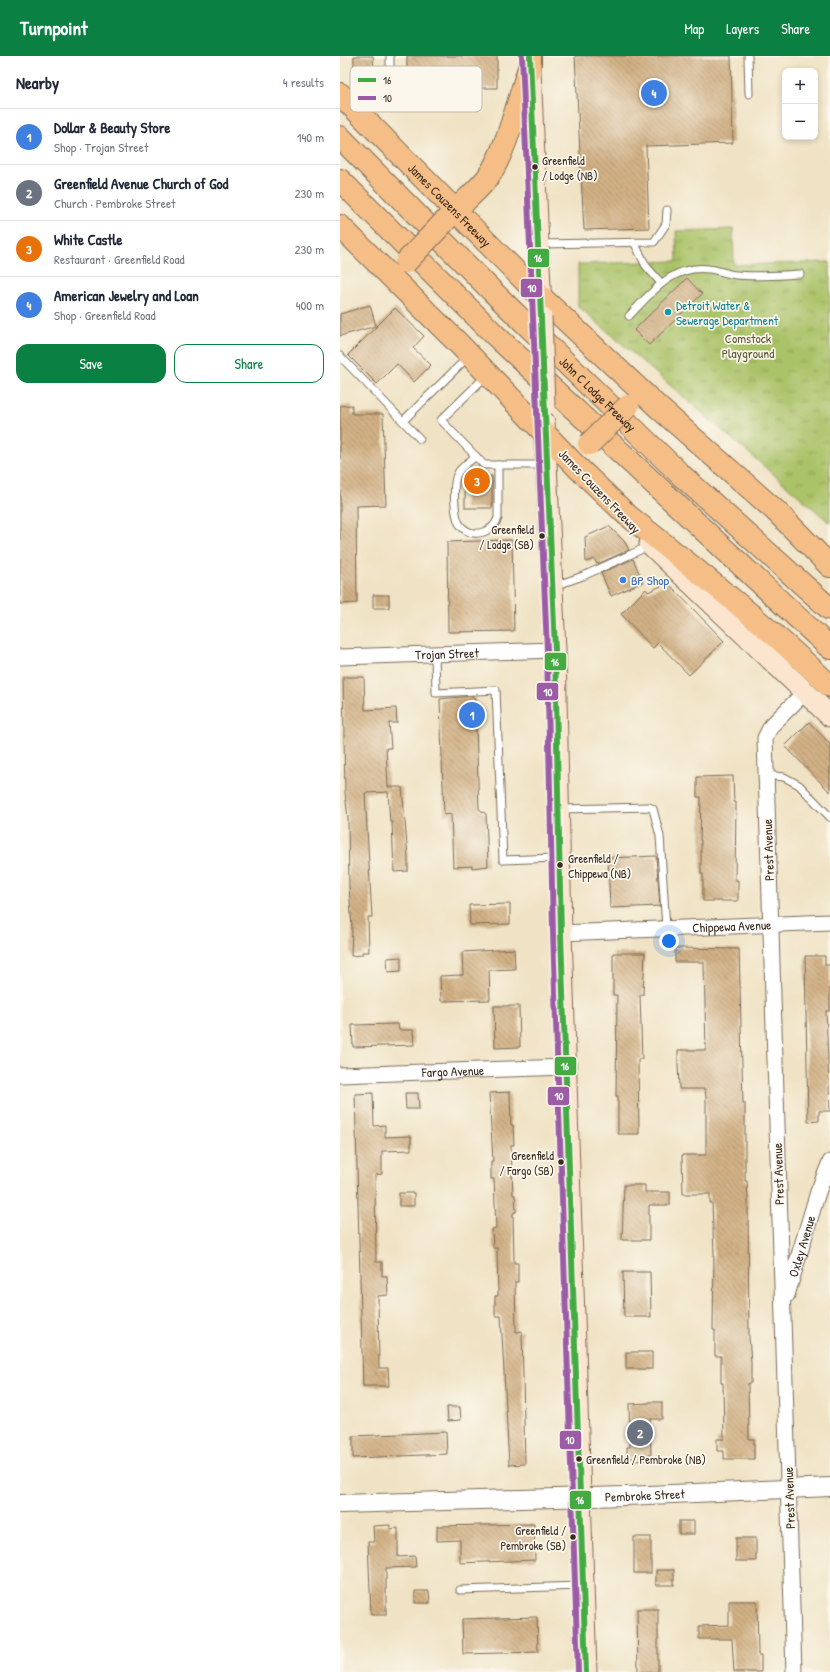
<!DOCTYPE html>
<meta charset="utf-8">
<style>
body{margin:0;font-family:"Patrick Hand",sans-serif;background:#f2f2f3;color:#1f2937}
.controls{position:absolute;right:12px;top:12px;display:grid;overflow:hidden;border-radius:8px;box-shadow:0 2px 6px #0003}
.controls button{width:36px;height:36px;display:grid;place-items:center;padding:0;border:0;border-bottom:1px solid #e0e1e3;background:#fff;color:#1f2937;font:20px sans-serif}
.you{position:absolute;left:329px;top:885px;width:14px;height:14px;margin:-10px;border:3px solid #fff;border-radius:50%;background:#1a73e8;box-shadow:0 0 0 6px #1a73e833}
.badge{display:grid;place-items:center;width:26px;height:26px;border-radius:50%;background:#0b8043;color:#fff;font-size:13px;font-weight:700}
.pin{position:absolute;translate:-50% -50%;border:2px solid #fff;box-shadow:0 1px 4px #0006}
.list{margin:0;padding:0;list-style:none}
h2{display:flex;justify-content:space-between;align-items:center;height:52px;margin:0;padding:0 16px;font-size:17px}
h2 small{font-size:13px;font-weight:400;color:#747a83}
.list li{display:grid;grid-template-columns:26px 1fr auto;gap:12px;align-items:center;box-sizing:border-box;height:56px;padding:0 16px;border-top:1px solid #e0e1e3}
.list b{display:block;font-size:15px;white-space:nowrap}
.list p{margin:0;font-size:13px;white-space:nowrap;color:#747a83}
.list em{font-size:13px;font-style:normal;color:#747a83}
.actions{display:flex;gap:8px;padding:12px 16px}
.actions a{flex:1;padding:9px 0;border:1px solid #0b8043;border-radius:12px;text-align:center;font-size:14px;color:#0b8043}
.actions .main{background:#0b8043;color:#fff}
.map{position:relative;flex:none;width:490px;height:1616px;overflow:hidden}
header{display:flex;align-items:center;gap:24px;box-sizing:border-box;height:56px;padding:0 20px;background:#0b8043;color:#fff}
header strong{font-size:19px}
nav{display:flex;gap:22px;margin-inline-start:auto;font-size:14px}
main{display:flex}
aside{flex:1;background:#fff}
.map>svg:first-child{display:block}
.park{fill:url(#park-tufts);stroke:#727642}
.building{fill:url(#building-back-hatch)}
.lines{fill:none;stroke-linecap:round;stroke-linejoin:round}
.service-casing{stroke:#7a6b58;stroke-width:9}
.minor-casing{stroke:#7a6b58;stroke-width:17}
.tertiary-casing{stroke:#7a6b58;stroke-width:20}
.secondary-casing{stroke:#7a6b58;stroke-width:23}
.primary-casing{stroke:#7a6b58;stroke-width:24}
.motorway-casing{stroke:#7a6b58;stroke-width:24}
.service{stroke:#fff;stroke-width:7}
.minor{stroke:#fff;stroke-width:15}
.tertiary{stroke:#fff;stroke-width:18}
.secondary{stroke:#fbe5cf;stroke-width:21}
.primary{stroke:#f6be87;stroke-width:22}
.motorway{stroke:#f6be87;stroke-width:22}
.secondary-bridge-casing{stroke:#7a6b58;stroke-width:23;stroke-linecap:butt}
.primary-bridge-casing{stroke:#7a6b58;stroke-width:24;stroke-linecap:butt}
.secondary-bridge{stroke:#fbe5cf;stroke-width:21}
.primary-bridge{stroke:#f6be87;stroke-width:22}
.bus-1-casing{stroke:#fbf7ec;stroke-width:9}
.bus-2-casing{stroke:#fbf7ec;stroke-width:9}
.bus-1{stroke:#44aa42;stroke-width:6}
.bus-2{stroke:#9b5ba5;stroke-width:6}
.bus-dot{fill:#3b2a1e;stroke:#fbf7ec;stroke-width:1.5}
.culture-dot{fill:#0f9aa8;stroke:#fbf7ec;stroke-width:1.5}
.shop-dot{fill:#3f7fe0;stroke:#fbf7ec;stroke-width:1.5}
.labels{text-anchor:middle;dominant-baseline:central;stroke-width:3.5;stroke-linejoin:round;paint-order:stroke}
.bus-label{font-size:12px;fill:#3b2a1e;stroke:#fbf7ec;text-anchor:start}
.street-label{font-size:13px;fill:#3b2a1e;stroke:#fbf7ec}
.culture-label{font-size:13px;fill:#0d838f;stroke:#fbf7ec;text-anchor:start}
.park-label{font-size:13px;fill:#5c5834;stroke:#fbf7ec}
.shop-label{font-size:13px;fill:#366cbe;stroke:#fbf7ec;text-anchor:start}
.key{fill:#fbf7ec;stroke:#c1baae;stroke-width:1}
.key-label{font-size:11px;fill:#3b2a1e}
.line-badge{stroke:#fbf7ec;stroke-width:1.5}
.badge-label{font-size:11px;text-anchor:middle;font-weight:bold;fill:#fff}
</style>
<header>
<strong>Turnpoint</strong>
<nav><a>Map</a><a>Layers</a><a>Share</a></nav>
</header>
<main>
<aside>
<h2>Nearby<small>4 results</small></h2>
<ul class="list">
<li><span class="badge" style="background:#3f7fe0">1</span><div><b>Dollar &amp; Beauty Store</b><p>Shop · Trojan Street</p></div><em>140 m</em></li>
<li><span class="badge" style="background:#6b7280">2</span><div><b>Greenfield Avenue Church of God</b><p>Church · Pembroke Street</p></div><em>230 m</em></li>
<li><span class="badge" style="background:#e8710a">3</span><div><b>White Castle</b><p>Restaurant · Greenfield Road</p></div><em>230 m</em></li>
<li><span class="badge" style="background:#3f7fe0">4</span><div><b>American Jewelry and Loan</b><p>Shop · Greenfield Road</p></div><em>400 m</em></li>
</ul>
<div class="actions"><a class="main">Save</a><a>Share</a></div>
</aside>
<div class="map">
<svg width="490" height="1616" viewBox="0 0 490 1616">
<defs>
<pattern id="park-tufts" width="24" height="20" patternUnits="userSpaceOnUse"><rect width="24" height="20" fill="#aac267"/><path d="M3 7l-1-3M5 7V3M7 7l1-3M15 17l-1-3M17 17v-4M19 17l1-3" fill="none" stroke="#8c9e54"/></pattern>
<pattern id="building-back-hatch" width="6" height="6" patternUnits="userSpaceOnUse"><rect width="6" height="6" fill="#d2b185"/><path d="M-1 5l2 2M0 0l6 6M5-1l2 2" fill="none" stroke="#ac906c"/></pattern>
</defs>
<rect width="100%" height="100%" fill="#fbf7ec"/>
<filter id="ink" filterUnits="userSpaceOnUse"><feTurbulence type="fractalNoise" baseFrequency=".025" numOctaves="2"/><feDisplacementMap in="SourceGraphic" scale="8" xChannelSelector="R" yChannelSelector="G"/><feConvolveMatrix kernelMatrix="1 2 1 2 8 2 1 2 1" color-interpolation-filters="sRGB"/></filter>
<filter id="wash" filterUnits="userSpaceOnUse"><feTurbulence type="fractalNoise" baseFrequency=".012" numOctaves="4" result="noise"/><feDisplacementMap in="SourceGraphic" scale="16" xChannelSelector="R" yChannelSelector="G"/><feGaussianBlur stdDeviation="0.9" result="paint"/><feColorMatrix in="noise" values="0 0 0 0 0 0 0 0 0 0 0 0 0 0 0 0 0 1.4 0 .05"/><feComposite in="paint" operator="in"/></filter>
<g filter="url(#wash)">
<rect width="100%" height="100%" fill="#f0e3c5"/>
<polygon class="park" points="393,173 394,209 490,206 490,467 238,250 238,208 337,205 336,175"/>
<g id="blocks">
<g class="building">
<polygon points="14,0 33,0 34,18 14,18"/>
<polygon points="67,0 157,0 157,32 105,32 105,15 67,16"/>
<polygon points="235,0 391,0 393,87 306,90 309,172 244,174"/>
<polygon points="347,222 362,238 309,289 294,274"/>
<polygon points="30,249 36,270 0,280 0,258"/>
<polygon points="55,252 84,280 73,292 91,309 74,326 57,308 37,328 8,299"/>
<polygon points="12,349 12,358 43,358 46,449 16,450 17,547 0,548 0,350"/>
<polygon points="152,420 152,452 125,452 125,421"/>
<polygon points="269,470 284,485 289,494 257,508 254,503 246,506 245,481"/>
<polygon points="172,484 174,575 108,576 107,486"/>
<polygon points="293,503 303,526 271,540 261,517"/>
<polygon points="328,527 384,585 349,619 318,587 313,592 281,558 306,533 308,536"/>
<rect x="33" y="539" width="16" height="13"/>
<polygon points="3,621 24,621 25,654 56,652 57,667 49,667 51,692 46,692 48,731 62,731 68,801 68,815 54,816 52,766 50,766 48,736 25,737 32,861 28,861 29,896 22,896 22,899 11,900 12,872 9,830 8,762 5,737"/>
<polygon points="132,640 135,644 139,753 146,758 148,810 132,812 132,810 113,811 111,758 104,759 100,643"/>
<polygon points="469,666 490,688 490,736 445,690"/>
<polygon points="393,720 394,746 396,746 395,824 398,824 398,845 363,845 363,818 361,818 361,784 360,784 361,741 357,741 357,721"/>
<polygon points="316,800 320,850 270,852 268,802"/>
<polygon points="170,848 170,868 130,869 129,849"/>
<polygon points="335,892 399,893 403,1047 405,1047 405,1125 407,1125 408,1145 409,1281 411,1306 411,1327 408,1327 409,1383 414,1383 414,1403 384,1403 384,1395 377,1395 377,1383 384,1383 383,1327 381,1327 381,1300 375,1300 375,1274 373,1274 374,1198 372,1147 370,1147 370,1138 343,1138 342,1099 366,1099 366,1041 365,1033 339,1033 338,1007 338,994 366,994 364,906 335,906"/>
<polygon points="174,893 175,913 149,914 150,944 101,945 100,920 123,919 122,896"/>
<polygon points="273,897 305,897 303,939 300,939 302,1003 298,1003 299,1078 278,1078 278,1040 276,1040 277,939 273,939"/>
<polygon points="465,900 485,900 485,909 490,909 490,955 486,955 490,1055 479,1055 479,1065 468,1066"/>
<polygon points="61,901 61,915 48,916 47,902"/>
<polygon points="154,950 179,950 180,991 155,992"/>
<polygon points="58,968 59,974 73,974 74,989 13,991 12,969"/>
<polygon points="170,1036 171,1069 173,1069 174,1089 171,1089 173,1139 175,1139 176,1156 173,1157 174,1207 178,1207 178,1226 175,1226 176,1276 182,1275 185,1408 169,1409 161,1260 155,1260 155,1240 158,1240 157,1192 153,1192 152,1173 156,1172 154,1123 151,1123 151,1105 153,1105 149,1037"/>
<polygon points="33,1037 34,1070 45,1069 45,1081 71,1080 71,1094 42,1095 42,1118 35,1119 36,1206 42,1206 42,1220 47,1220 48,1239 38,1240 39,1312 48,1312 49,1330 23,1330 15,1038"/>
<polygon points="65,1037 78,1037 79,1053 66,1053"/>
<polygon points="284,1129 305,1129 305,1136 330,1136 330,1149 309,1149 309,1184 282,1184"/>
<rect x="59" y="1137" width="15" height="13"/>
<polygon points="283,1216 310,1216 311,1261 284,1261"/>
<rect x="286" y="1296" width="26" height="17"/>
<polygon points="309,1346 322,1346 322,1363 310,1363 311,1399 308,1399 308,1404 295,1405 294,1402 287,1402 287,1391 290,1391 289,1348 309,1347"/>
<polygon points="107,1351 120,1351 121,1364 108,1365"/>
<polygon points="106,1376 107,1398 13,1402 13,1380"/>
<rect x="339" y="1465" width="15" height="13"/>
<polygon points="194,1468 195,1504 120,1507 120,1484 97,1485 97,1470"/>
<polygon points="50,1469 50,1473 58,1472 58,1501 75,1500 76,1511 46,1512 46,1559 31,1559 28,1486 34,1486 33,1470"/>
<rect x="294" y="1481" width="17" height="36"/>
<rect x="396" y="1482" width="20" height="23"/>
<rect x="316" y="1514" width="18" height="15"/>
<polygon points="75,1535 89,1535 90,1547 75,1547"/>
<polygon points="389,1545 417,1545 418,1599 421,1599 421,1616 394,1616 392,1583 359,1583 359,1570 389,1569"/>
<polygon points="297,1553 318,1553 318,1616 298,1616"/>
<polygon points="197,1561 198,1596 123,1598 122,1563"/>
</g>
</g>
</g>
<g filter="url(#ink)">
<use href="#blocks" fill-opacity="0" stroke="#7a6b58" stroke-width="1"/>
<g class="lines">
<defs>
<g id="service">
<polyline points="50,0 50,33"/>
<polyline points="408,0 409,38"/>
<polyline points="294,186 306,210 321,227"/>
<polyline points="200,188 314,186 326,168 327,154"/>
<path d="M 289,260 C 311,237 333,208 369,213 C 378,214 387,218 396,219 C 416,221 439,219 460,218"/>
<polyline points="0,300 80,383"/>
<polyline points="146,320 101,364 144,409 204,409"/>
<polyline points="64,364 128,301"/>
<path d="M 136,400 C 130,405 121,411 118,417 C 112,426 114,463 121,470 C 132,483 153,477 158,462 L 158,409"/>
<polyline points="214,530 243,520 309,490"/>
<polyline points="95,599 96,637 156,634 163,804 217,802"/>
<polyline points="426,719 444,721 459,729 490,761"/>
<polyline points="221,753 309,751 313,753 320,780 326,872"/>
<polyline points="120,1534 241,1530"/>
</g>
<g id="minor">
<path id="s1" d="M 0,601 L 215,594"/>
<path id="s2" d="M 221,877 L 490,866"/>
<path id="s3" d="M 0,1019 L 226,1011"/>
<path id="s4" d="M 447,1239 L 478,1136 L 490,1106"/>
<polyline points="454,1616 425,682 431,670 465,636"/>
</g>
<g id="tertiary">
<path id="s5" d="M 0,1448 L 286,1440 L 490,1431"/>
</g>
<g id="secondary">
<polyline points="190,14 201,252"/>
<polyline points="204,366 215,594 221,877 246,1616"/>
<polyline points="310,488 490,660"/>
</g>
<g id="primary">
<path id="s6" d="M 0,38 L 200,240 L 319,352 L 437,456"/>
<path d="M 107,163 C 120,148 136,137 148,121 C 167,94 179,41 190,9 L 190,0"/>
<polyline points="0,170 119,288 237,411 286,458"/>
</g>
<g id="motorway">
<path id="s7" d="M 0,81 L 153,236 L 341,419 L 490,553"/>
<polyline points="0,124 156,280 490,592"/>
<polyline points="437,456 490,510"/>
<path d="M 286,458 C 356,514 426,568 490,630"/>
</g>
</defs>
<use href="#service" class="service-casing"/>
<use href="#minor" class="minor-casing"/>
<use href="#tertiary" class="tertiary-casing"/>
<use href="#secondary" class="secondary-casing"/>
<use href="#primary" class="primary-casing"/>
<use href="#motorway" class="motorway-casing"/>
<use href="#service" class="service"/>
<use href="#minor" class="minor"/>
<use href="#tertiary" class="tertiary"/>
<use href="#secondary" class="secondary"/>
<use href="#primary" class="primary"/>
<use href="#motorway" class="motorway"/>
<defs>
<polyline id="secondary-bridge" points="201,261 204,350"/>
<g id="primary-bridge">
<polyline points="66,206 107,163"/>
<polyline points="249,388 288,350"/>
</g>
</defs>
<use href="#secondary-bridge" class="secondary-bridge-casing"/>
<use href="#primary-bridge" class="primary-bridge-casing"/>
<use href="#secondary-bridge" class="secondary-bridge"/>
<use href="#primary-bridge" class="primary-bridge"/>
<defs>
<polyline id="bus-1" points="190,0 215,594 221,877 246,1616"/>
<polyline id="bus-2" points="182,0 207,594 213,877 238,1616"/>
</defs>
<use href="#bus-1" class="bus-1-casing"/>
<use href="#bus-2" class="bus-2-casing"/>
<use href="#bus-1" class="bus-1"/>
<use href="#bus-2" class="bus-2"/>
</g>
</g>
<g class="bus-dot">
<circle cx="195" cy="111" r="3.5"/>
<circle cx="202" cy="480" r="3.5"/>
<circle cx="220" cy="809" r="3.5"/>
<circle cx="221" cy="1106" r="3.5"/>
<circle cx="239" cy="1403" r="3.5"/>
<circle cx="233" cy="1481" r="3.5"/>
</g>
<circle class="culture-dot" cx="328" cy="256" r="4"/>
<circle class="shop-dot" cx="283" cy="524" r="4"/>
<g class="labels">
<g class="bus-label">
<text x="202" y="104">Greenfield<tspan x="202" dy="15">/ Lodge (NB)</tspan></text>
<text x="194" y="473" text-anchor="end">Greenfield<tspan x="194" dy="15">/ Lodge (SB)</tspan></text>
<text x="228" y="802">Greenfield /<tspan x="228" dy="15">Chippewa (NB)</tspan></text>
<text x="214" y="1099" text-anchor="end">Greenfield<tspan x="214" dy="15">/ Fargo (SB)</tspan></text>
<text x="246" y="1403">Greenfield / Pembroke (NB)</text>
<text x="226" y="1474" text-anchor="end">Greenfield /<tspan x="226" dy="15">Pembroke (SB)</tspan></text>
</g>
<g class="street-label">
<text stroke="none"><textPath href="#s6" startOffset="156">James Couzens Freeway</textPath></text>
<text stroke="none"><textPath href="#s7" startOffset="364">John C Lodge Freeway</textPath></text>
<text transform="translate(260 435) rotate(46)">James Couzens Freeway</text>
<text stroke="none"><textPath href="#s1" startOffset="107">Trojan Street</textPath></text>
<text transform="translate(428 794) rotate(-92)">Prest Avenue</text>
<text stroke="none"><textPath href="#s2" startOffset="171">Chippewa Avenue</textPath></text>
<text stroke="none"><textPath href="#s3" startOffset="113">Fargo Avenue</textPath></text>
<text transform="translate(438 1118) rotate(-92)">Prest Avenue</text>
<text stroke="none"><textPath href="#s4" startOffset="51">Oxley Avenue</textPath></text>
<text stroke="none"><textPath href="#s5" startOffset="305">Pembroke Street</textPath></text>
<text transform="translate(449 1442) rotate(-92)">Prest Avenue</text>
</g>
<g class="culture-label">
<text x="336" y="249">Detroit Water &amp;<tspan x="336" dy="15">Sewerage Department</tspan></text>
</g>
<g class="park-label">
<text x="408" y="282">Comstock<tspan x="408" dy="15">Playground</tspan></text>
</g>
<g class="shop-label">
<text x="291" y="524">BP Shop</text>
</g>
</g>
<rect x="10" y="10" width="132" height="46" rx="6" class="key"/>
<rect x="18" y="22" width="18" height="4" fill="#44aa42"/>
<rect x="18" y="40" width="18" height="4" fill="#9b5ba5"/>
<g class="key-label">
<text x="43" y="28">16</text>
<text x="43" y="46">10</text>
</g>
<g class="line-badge">
<rect x="187" y="192" width="23" height="20" rx="4" fill="#44aa42"/>
<rect x="180" y="222" width="23" height="20" rx="4" fill="#9b5ba5"/>
<rect x="204" y="596" width="23" height="19" rx="4" fill="#44aa42"/>
<rect x="196" y="626" width="23" height="19" rx="4" fill="#9b5ba5"/>
<rect x="214" y="1000" width="23" height="20" rx="4" fill="#44aa42"/>
<rect x="207" y="1030" width="23" height="20" rx="4" fill="#9b5ba5"/>
<rect x="219" y="1374" width="23" height="20" rx="4" fill="#9b5ba5"/>
<rect x="229" y="1434" width="23" height="20" rx="4" fill="#44aa42"/>
</g>
<g class="badge-label">
<text x="198" y="206">16</text>
<text x="192" y="236">10</text>
<text x="215" y="610">16</text>
<text x="208" y="640">10</text>
<text x="225" y="1014">16</text>
<text x="219" y="1044">10</text>
<text x="230" y="1388">10</text>
<text x="240" y="1448">16</text>
</g>
</svg>
<div class="controls">
<button>+</button>
<button>−</button>
</div>
<div class="you"></div>
<div class="pin badge" style="left:132px;top:659px;background:#3f7fe0">1</div>
<div class="pin badge" style="left:300px;top:1377px;background:#6b7280">2</div>
<div class="pin badge" style="left:137px;top:425px;background:#e8710a">3</div>
<div class="pin badge" style="left:314px;top:37px;background:#3f7fe0">4</div>
</div>
</main>
